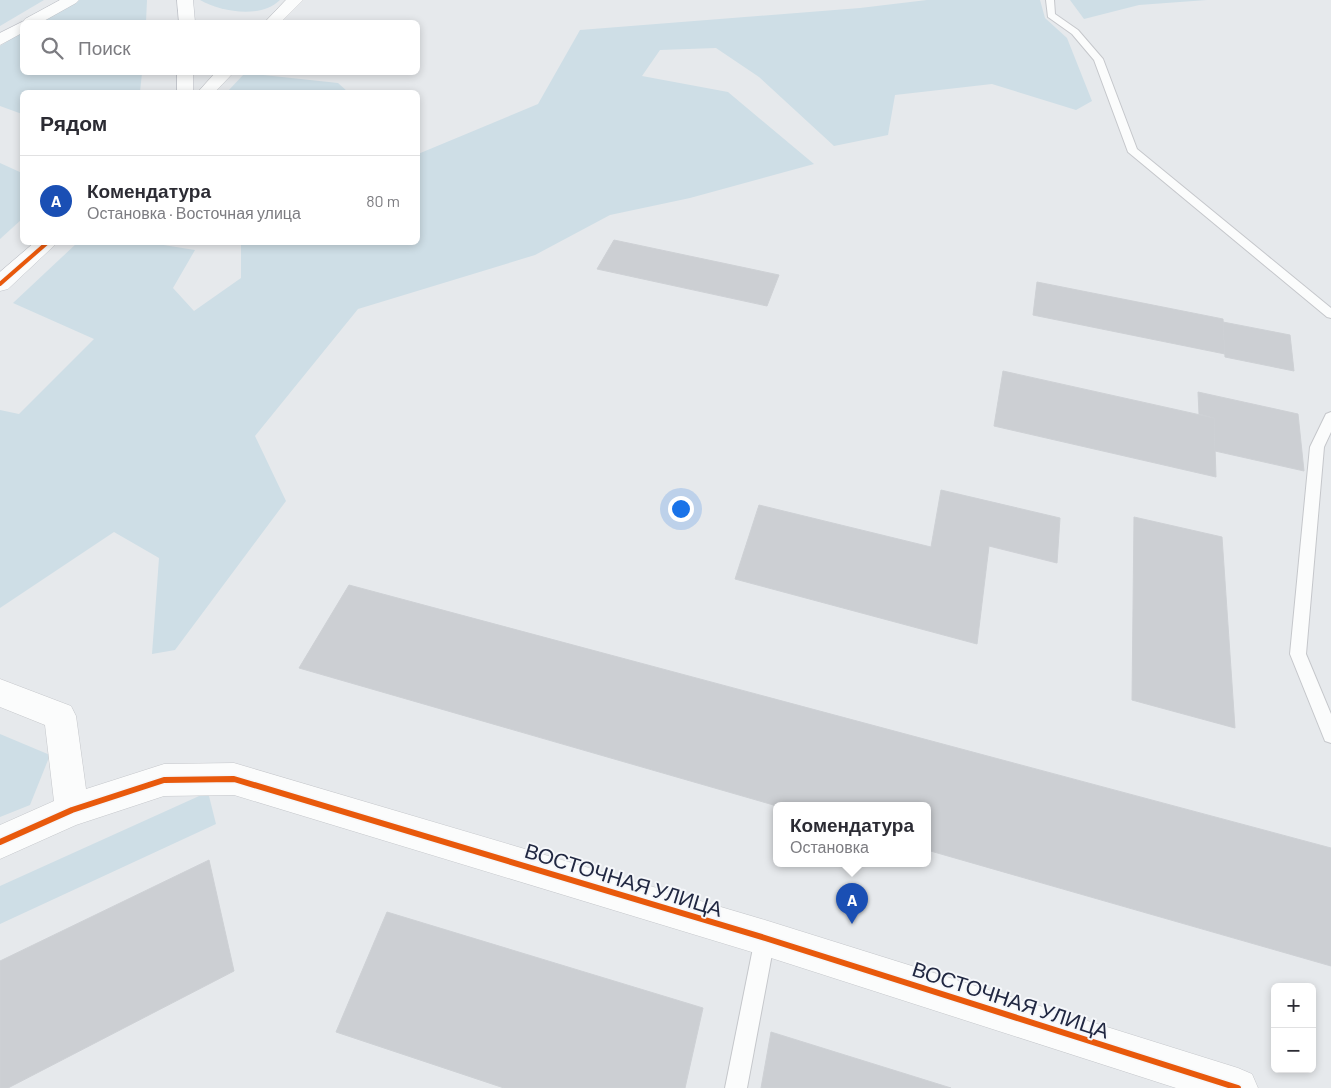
<!DOCTYPE html>
<html lang="ru">
<meta charset="utf-8">
<style>
body{margin:0;font-family:Barlow,sans-serif;background:#f2f2f3;color:#2b2b33}
.controls{position:absolute;right:15px;bottom:15px;display:grid;overflow:hidden;border-radius:8px;box-shadow:0 2px 8px #0003}
.controls button{width:45px;height:45px;display:grid;place-items:center;padding:0;border:0;border-bottom:1px solid #e1e1e2;background:#fff;color:#2b2b33;font:25px sans-serif}
.you{position:absolute;left:680px;top:508px;width:18px;height:18px;margin:-12px;border:4px solid #fff;border-radius:50%;background:#1a73e8;box-shadow:0 0 0 8px #1a73e833}
.badge{display:grid;place-items:center;width:32px;height:32px;border-radius:50%;background:#111827;color:#fff;font-size:16px;font-weight:700}
.pin{position:absolute;translate:-50% -41px;filter:drop-shadow(0 1px 2px #0008)}
.pin::after{content:'';position:absolute;top:26px;width:18px;height:15px;background:inherit;clip-path:polygon(0 0,100% 0,50% 100%)}
.popup{position:absolute;left:773px;top:802px;width:158px;height:65px;box-sizing:border-box;display:grid;place-content:center;border-radius:8px;background:#fff;filter:drop-shadow(0 1px 4px #0005);font-size:16px;white-space:nowrap;color:#7c7c81}
.popup b{font-size:19px;color:#2b2b33}
.popup::after{content:'';position:absolute;left:50%;top:100%;margin-left:-10px;border:10px solid transparent;border-top-color:#fff}
.list{margin:0;padding:0;list-style:none}
h2{display:flex;justify-content:space-between;align-items:center;height:65px;margin:0;padding:0 20px;font-size:21px}
h2 small{font-size:16px;font-weight:400;color:#7c7c81}
.list li{display:grid;grid-template-columns:32px 1fr auto;gap:15px;align-items:center;box-sizing:border-box;height:90px;padding:0 20px;border-top:1px solid #e1e1e2}
.list b{display:block;font-size:19px;white-space:nowrap}
.list p{margin:0;font-size:16px;white-space:nowrap;color:#7c7c81}
.list em{font-size:16px;font-style:normal;color:#7c7c81}
.icon{flex:none;width:28px;height:28px;fill:none;stroke:currentColor;stroke-width:2;stroke-linecap:round;stroke-linejoin:round}
.map{position:relative;flex:none;width:1331px;height:1088px;overflow:hidden}
.search{position:absolute;background:#fff;box-shadow:0 2px 8px #0003;left:20px;top:20px;width:400px;height:55px;display:flex;align-items:center;gap:12px;box-sizing:border-box;padding:0 18px;border-radius:8px;color:#7c7c81;font-size:19px}
.panel{position:absolute;background:#fff;box-shadow:0 2px 8px #0003;left:20px;top:90px;width:400px;height:155px;border-radius:8px}
.map>svg:first-child{display:block}
.green{fill:#cedee6}
.building{fill:#cccfd3;stroke:#ced1d5}
.lines{fill:none;stroke-linecap:round;stroke-linejoin:round}
.lane-casing{stroke:#c5c7cb;stroke-width:2}
.street-casing{stroke:#c5c7cb;stroke-width:1}
.secondary-casing{stroke:#c1c4ca;stroke-width:1}
.lane{fill:#fbfcfc;fill-rule:evenodd}
.street{fill:#fbfcfc;fill-rule:evenodd}
.secondary{fill:#fbfcfc;fill-rule:evenodd}
.cycleway-far1-casing{stroke:#f5f7fa;stroke-width:6}
.cycleway-casing{stroke:#f5f7fa;stroke-width:9}
.cycleway-far1{stroke:#e8590c;stroke-width:4}
.cycleway{stroke:#e8590c;stroke-width:6}
.labels{text-anchor:middle;dominant-baseline:central;stroke-width:4;stroke-linejoin:round;paint-order:stroke}
.near-street-label{font-size:21px;fill:#212842;stroke:#f5f7fa}
</style>
<div class="map">
<svg width="1331" height="1088" viewBox="0 0 1331 1088">
<rect width="100%" height="100%" fill="#e6e9ec"/>
<g class="green">
<polygon points="0,0 44,0 0,26"/>
<polygon points="76,0 147,0 146,22 39,22"/>
<path d="M 200,0 L 280,0 C 260,19 222,12 200,0 Z"/>
<polygon points="927,0 1040,0 1045,18 1067,38 1092,101 1076,110 992,84 895,95 888,135 834,146 759,77 716,48 660,50 642,76 728,92 814,164 690,198 610,215 535,255 358,309 255,436 286,501 175,650 152,654 159,558 114,532 0,608 0,410 19,414 94,339 13,303 77,243 151,243 195,250 173,288 194,311 241,278 241,243 418,242 418,154 538,104 580,30 860,8"/>
<polygon points="1070,0 1207,0 1139,5 1084,19"/>
<polygon points="22,32 22,72 142,73 140,92 22,92 22,114 0,106 0,46"/>
<polygon points="245,73 338,83 348,92 227,92"/>
<polygon points="0,163 22,173 22,219 0,239"/>
<polygon points="0,734 50,755 30,805 0,817"/>
<polygon points="208,792 216,824 0,924 0,886"/>
</g>
<g class="building">
<polygon points="614,240 779,275 767,306 597,269"/>
<polygon points="1037,282 1223,319 1225,354 1033,315"/>
<polygon points="1223,322 1290,335 1294,371 1225,357"/>
<polygon points="1003,371 1214,418 1216,477 994,426"/>
<polygon points="1198,392 1298,414 1304,471 1215,451 1214,418 1199,414"/>
<polygon points="941,490 1060,518 1057,563 989,546 977,644 735,579 759,505 931,547"/>
<polygon points="1134,517 1222,537 1235,728 1132,700"/>
<polygon points="349,585 1331,848 1331,966 927,850 927,805 777,806 299,668"/>
<polygon points="209,860 234,971 8,1088 0,1088 0,961"/>
<polygon points="387,912 703,1008 685,1088 504,1088 336,1032"/>
<polygon points="771,1032 951,1088 761,1088"/>
</g>
<g class="lines">
<defs>
<g id="lane">
<polygon points="1046,0 1054,0 1055,14 1078,30 1103,59 1137,149 1331,308 1331,318 1327,317 1128,152 1094,60 1072,34 1048,17"/>
<polygon points="1331,412 1331,432 1324,447 1306,654 1331,714 1331,743 1325,741 1290,654 1310,447 1326,414"/>
<polygon points="765,928 772,931 775,938 747,1088 725,1088 755,938 758,931"/>
</g>
<g id="street">
<polygon points="286,0 303,0 281,22 265,22"/>
<polygon points="216,72 234,72 215,92 198,92"/>
<polygon points="0,679 71,706 76,716 86,789 164,764 234,763 765,920 1238,1068 1252,1074 1258,1088 1176,1088 765,956 234,795 164,796 76,825 0,859 0,825 54,801 45,725 0,707"/>
</g>
<g id="secondary">
<polygon points="60,0 79,0 76,3 42,22 23,22 25,19"/>
<polygon points="177,0 193,0 195,22 179,22"/>
<polygon points="22,22 22,33 0,45 0,33"/>
<rect x="177" y="72" width="16" height="20"/>
<polygon points="35,242 58,242 8,289 0,291 0,272"/>
</g>
</defs>
<use href="#lane" class="lane-casing"/>
<use href="#street" class="street-casing"/>
<use href="#secondary" class="secondary-casing"/>
<use href="#lane" class="lane"/>
<use href="#street" class="street"/>
<use href="#secondary" class="secondary"/>
<defs>
<polyline id="cycleway-far1" points="0,284 48,242"/>
<polyline id="cycleway" points="0,842 72,810 164,780 234,779 765,938 1238,1088"/>
</defs>
<use href="#cycleway-far1" class="cycleway-far1-casing"/>
<use href="#cycleway" class="cycleway-casing"/>
<use href="#cycleway-far1" class="cycleway-far1"/>
<use href="#cycleway" class="cycleway"/>
</g>
<g class="labels">
<g class="near-street-label">
<text transform="translate(624 879) rotate(17)">ВОСТОЧНАЯ УЛИЦА</text>
<text transform="translate(1011 999) rotate(18)">ВОСТОЧНАЯ УЛИЦА</text>
</g>
</g>
</svg>
<div class="controls">
<button>+</button>
<button>−</button>
</div>
<div class="you"></div>
<div class="pin badge" style="left:852px;top:924px;background:#1a4fb4">A</div>
<div class="popup"><b>Комендатура</b>Остановка</div>
<div class="search"><svg class="icon" aria-label="search" viewBox="0 0 24 24"><circle cx="10" cy="10" r="6"/><path d="M15 15l6 6"/></svg>Поиск</div>
<section class="panel">
<h2>Рядом<small></small></h2>
<ul class="list">
<li><span class="badge" style="background:#1a4fb4">A</span><div><b>Комендатура</b><p>Остановка · Восточная улица</p></div><em>80 m</em></li>
</ul>
</section>
</div>
